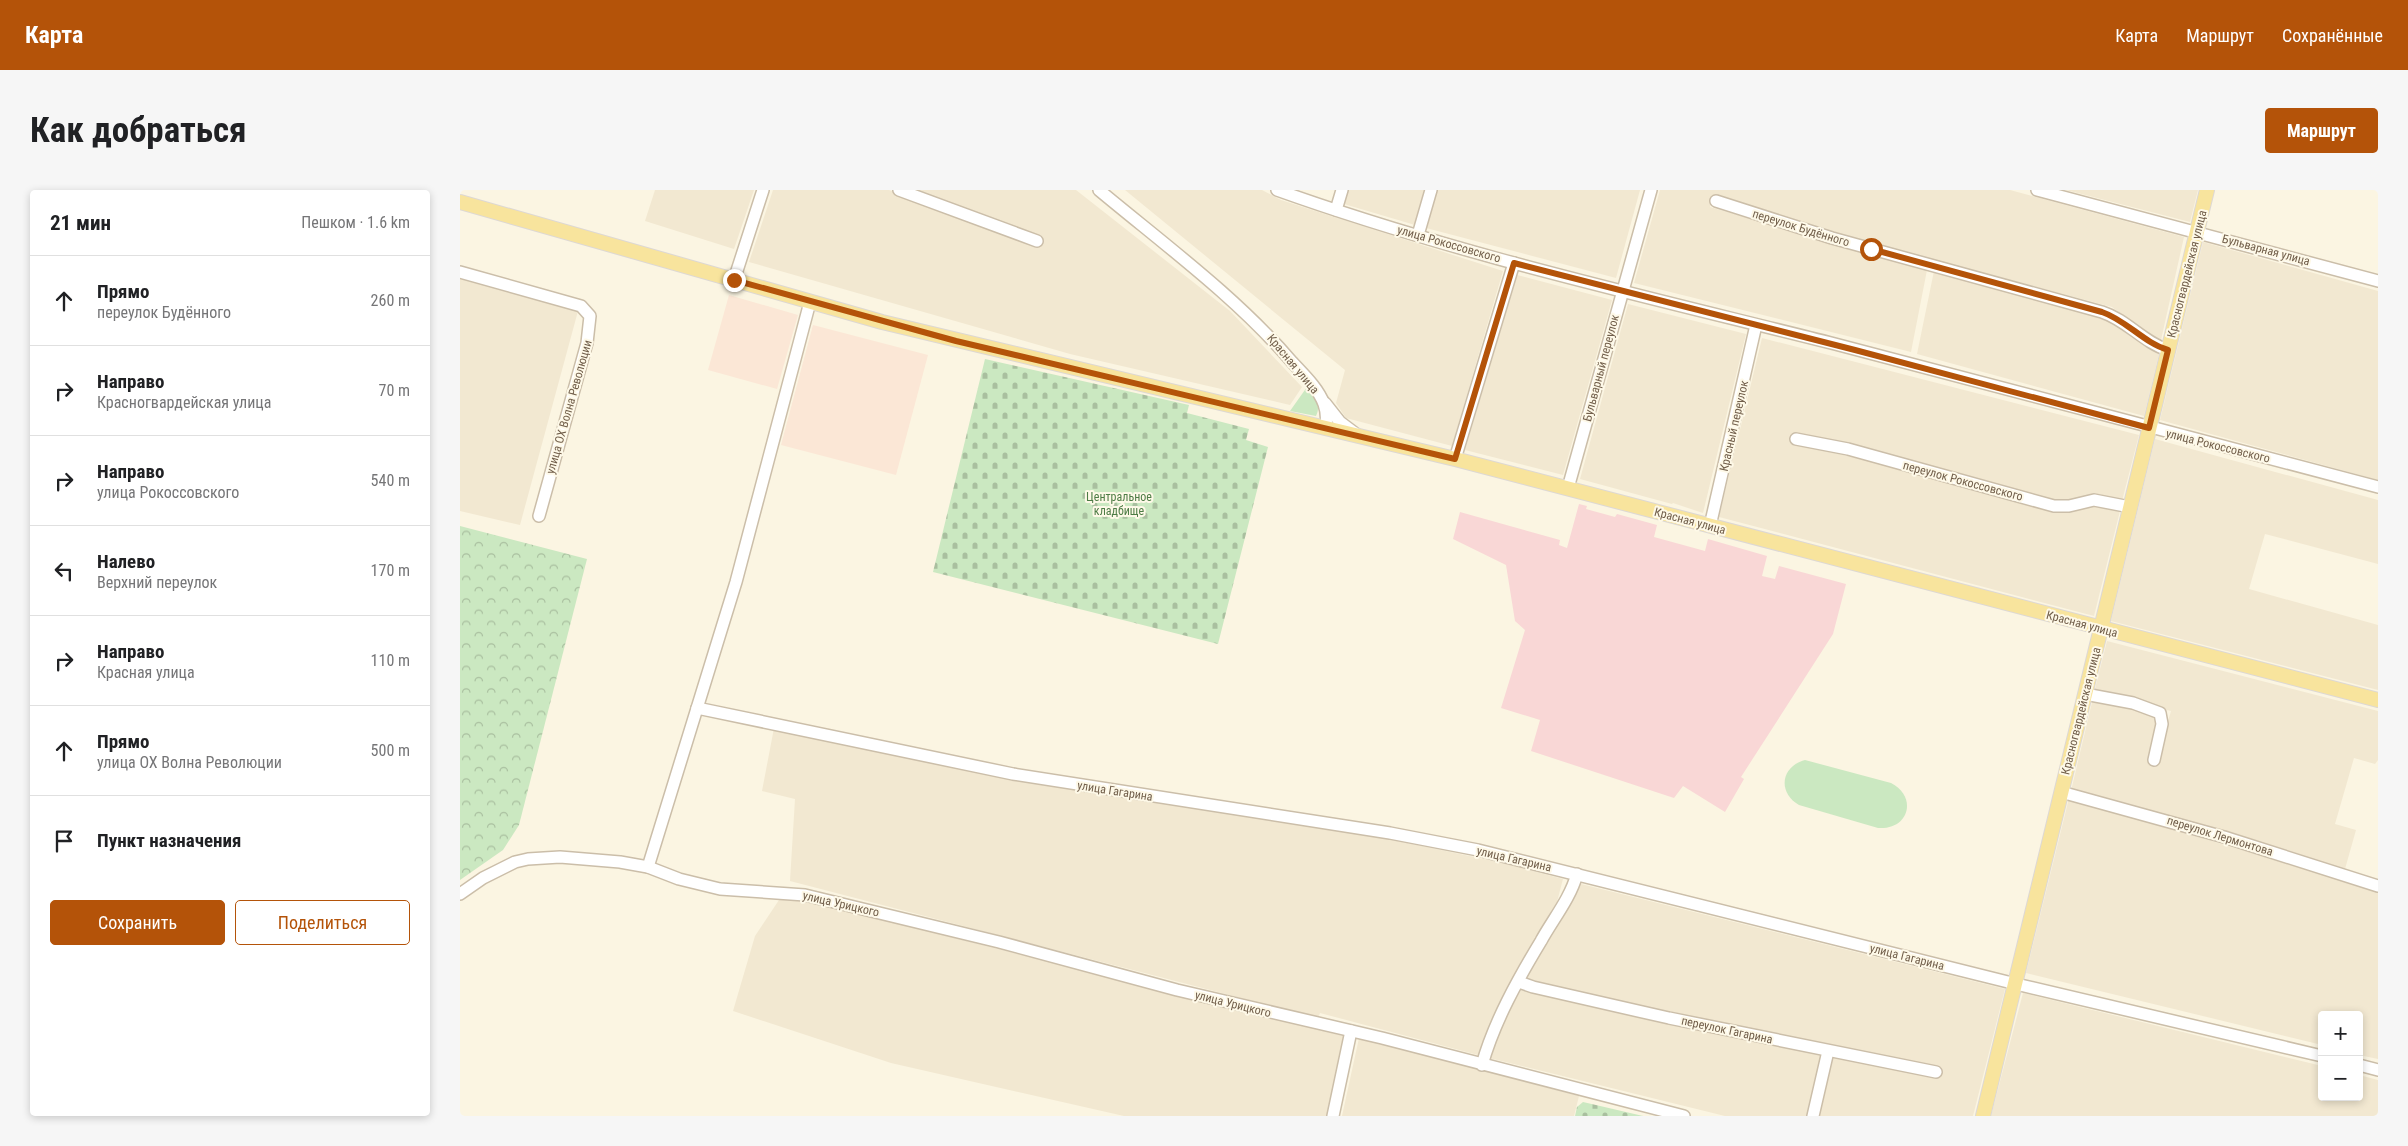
<!DOCTYPE html>
<html lang="ru">
<meta charset="utf-8">
<style>
body{margin:0;font-family:"Roboto Condensed",sans-serif;background:#f6f6f6;color:#202124}
.controls{position:absolute;right:15px;bottom:15px;display:grid;overflow:hidden;border-radius:5px;box-shadow:0 2px 8px #0003}
.controls button{width:45px;height:45px;display:grid;place-items:center;padding:0;border:0;border-bottom:1px solid #e0e0e0;background:#fff;color:#202124;font:25px sans-serif}
.stop{position:absolute;width:15px;height:15px;margin:-11px;border:4px solid #b45309;border-radius:50%;background:#fff}
.stop.end{background:#b45309;border-color:#fff;box-shadow:0 1px 5px #0008}
.list{margin:0;padding:0;list-style:none}
h2{display:flex;justify-content:space-between;align-items:center;height:65px;margin:0;padding:0 20px;font-size:21px}
h2 small{font-size:16px;font-weight:400;color:#757577}
.list li{display:grid;grid-template-columns:32px 1fr auto;gap:15px;align-items:center;box-sizing:border-box;height:90px;padding:0 20px;border-top:1px solid #e0e0e0}
.list b{display:block;font-size:19px;white-space:nowrap}
.list p{margin:0;font-size:16px;white-space:nowrap;color:#757577}
.list em{font-size:16px;font-style:normal;color:#757577}
.actions{display:flex;gap:10px;padding:15px 20px}
.actions a{flex:1;padding:11px 0;border:1px solid #b45309;border-radius:5px;text-align:center;font-size:18px;color:#b45309}
.actions .main{background:#b45309;color:#fff}
.icon{flex:none;width:28px;height:28px;fill:none;stroke:currentColor;stroke-width:2;stroke-linecap:round;stroke-linejoin:round}
.map{position:relative;flex:none;width:1918px;height:926px;overflow:hidden;border-radius:5px}
header{display:flex;align-items:center;gap:30px;box-sizing:border-box;height:70px;padding:0 25px;background:#b45309;color:#fff}
header strong{font-size:24px}
nav{display:flex;gap:28px;margin-inline-start:auto;font-size:18px}
.intro{display:flex;align-items:center;justify-content:space-between;box-sizing:border-box;height:120px;padding:0 30px}
h1{margin:0;font-size:35px}
.button{padding:12px 22px;border-radius:5px;background:#b45309;color:#fff;font-size:18px;font-weight:700}
main{display:flex;gap:30px;padding:0 30px}
aside{flex:1;background:#fff;border-radius:5px;box-shadow:0 2px 8px #0003}
.map>svg:first-child{display:block}
.residential{fill:#f2e8d1}
.commercial{fill:#fbe7d6}
.medical{fill:#f9d7d6}
.forest{fill:url(#forest-crowns)}
.cemetery{fill:url(#cemetery-stones)}
.park{fill:#cbe8c1}
.lines{fill:none;stroke-linecap:round;stroke-linejoin:round}
.minor-casing{stroke:#cbbea9;stroke-width:14}
.major-casing{stroke:#ddd8d4;stroke-width:16}
.minor{stroke:#fff;stroke-width:11}
.major{stroke:#f8e49d;stroke-width:14}
.route{stroke:#b45309;stroke-width:6}
.labels{text-anchor:middle;dominant-baseline:central;stroke-width:4;stroke-linejoin:round;paint-order:stroke}
.street-label{font-size:12px;fill:#715e4a;stroke:#fef9e8}
.park-label{font-size:12px;fill:#4d7c45;stroke:#fef9e8}
</style>
<header>
<strong>Карта</strong>
<nav><a>Карта</a><a>Маршрут</a><a>Сохранённые</a></nav>
</header>
<div class="intro"><h1>Как добраться</h1><a class="button">Маршрут</a></div>
<main>
<aside>
<h2>21 мин<small>Пешком · 1.6 km</small></h2>
<ul class="list">
<li><svg class="icon" aria-label="ahead" viewBox="0 0 24 24"><path d="M12 20V5M6 11l6-6 6 6"/></svg><div><b>Прямо</b><p>переулок Будённого</p></div><em>260 m</em></li>
<li><svg class="icon" aria-label="right" viewBox="0 0 24 24"><path d="M7 20v-9h11M14 6l5 5-5 5"/></svg><div><b>Направо</b><p>Красногвардейская улица</p></div><em>70 m</em></li>
<li><svg class="icon" aria-label="right" viewBox="0 0 24 24"><path d="M7 20v-9h11M14 6l5 5-5 5"/></svg><div><b>Направо</b><p>улица Рокоссовского</p></div><em>540 m</em></li>
<li><svg class="icon" aria-label="left" viewBox="0 0 24 24"><path d="M17 20v-9H6M10 6l-5 5 5 5"/></svg><div><b>Налево</b><p>Верхний переулок</p></div><em>170 m</em></li>
<li><svg class="icon" aria-label="right" viewBox="0 0 24 24"><path d="M7 20v-9h11M14 6l5 5-5 5"/></svg><div><b>Направо</b><p>Красная улица</p></div><em>110 m</em></li>
<li><svg class="icon" aria-label="ahead" viewBox="0 0 24 24"><path d="M12 20V5M6 11l6-6 6 6"/></svg><div><b>Прямо</b><p>улица ОХ Волна Революции</p></div><em>500 m</em></li>
<li><svg class="icon" aria-label="arrive" viewBox="0 0 24 24"><path d="M6 21V4h12l-3 4 3 4H6"/></svg><div><b>Пункт назначения</b></div></li>
</ul>
<div class="actions"><a class="main">Сохранить</a><a>Поделиться</a></div>
</aside>
<div class="map">
<svg width="1918" height="926" viewBox="0 0 1918 926">
<defs>
<pattern id="forest-crowns" width="20" height="18" patternUnits="userSpaceOnUse" patternTransform="scale(1.25)"><rect width="20" height="18" fill="#cbe8c1"/><path d="M2 6a3 3 0 1 1 6 0M12 15a3 3 0 1 1 6 0" fill="none" stroke="#a9bf9f"/></pattern>
<pattern id="cemetery-stones" width="16" height="16" patternUnits="userSpaceOnUse" patternTransform="scale(1.25)"><rect width="16" height="16" fill="#cbe8c1"/><path d="M2 7V4a2 2 0 0 1 4 0v3zM10 15v-3a2 2 0 0 1 4 0v3z" fill="#a9bf9f"/></pattern>
</defs>
<rect width="100%" height="100%" fill="#fbf5e2"/>
<g class="residential">
<polygon points="195,0 294,0 274,59 185,31"/>
<polygon points="313,0 429,0 577,55 449,0 616,0 770,121 842,197 830,215 610,164 289,72"/>
<polygon points="665,0 802,0 821,10 1043,81 992,256 886,228 876,213 885,180"/>
<polygon points="888,0 965,0 955,35 884,14"/>
<polygon points="977,0 1180,0 1156,88 966,38"/>
<polygon points="1200,0 1550,0 1724,47 1701,150 1692,148 1652,117 1366,41 1252,6 1250,17 1467,80 1451,162 1174,93"/>
<polygon points="1606,0 1738,0 1730,32"/>
<polygon points="1743,52 1918,101 1918,290 1700,230"/>
<polygon points="1474,81 1658,132 1699,164 1684,226 1457,164"/>
<polygon points="1057,85 1152,110 1103,285 1005,260"/>
<polygon points="0,88 118,121 60,335 0,321"/>
<polygon points="1168,114 1286,144 1243,323 1213,313 1212,314 1120,289"/>
<polygon points="1302,148 1679,245 1662,311 1639,304 1606,313 1411,262 1333,245 1331,253 1409,271 1603,323 1626,315 1637,315 1660,321 1634,426 1259,327"/>
<polygon points="1695,249 1918,310 1918,374 1805,344 1789,399 1918,435 1918,500 1651,431"/>
<polygon points="1647,451 1918,521 1918,570 1915,574 1894,568 1875,634 1896,640 1885,679 1681,618 1611,601 1633,508 1667,515 1699,528 1690,573 1698,575 1700,566 1698,565 1711,521 1634,503"/>
<polygon points="314,538 529,584 928,649 1038,672 1103,689 1097,712 1059,778 1018,865 860,823 858,828 330,691 335,609 302,601"/>
<polygon points="1609,608 1918,701 1918,869 1899,865 1899,825 1862,825 1862,855 1566,783"/>
<polygon points="1121,694 1545,799 1513,926 1356,926 1371,865 1219,825 1069,791 1066,786"/>
<polygon points="321,707 336,708 887,847 868,926 664,926 431,873 273,821 295,746"/>
<polygon points="1059,796 1362,864 1347,926 1265,926 1029,868 1029,857"/>
<polygon points="1563,803 1862,876 1862,907 1899,907 1899,885 1918,890 1918,926 1531,926"/>
<polygon points="899,848 1119,906 1114,926 882,926"/>
</g>
<g class="commercial">
<polygon points="269,105 338,125 317,199 248,180"/>
<polygon points="353,135 468,165 436,285 321,255"/>
</g>
<polygon class="medical" points="1119,314 1127,316 1126,319 1155,327 1157,324 1197,335 1194,347 1245,361 1248,349 1307,366 1302,386 1315,389 1319,376 1386,394 1373,444 1281,587 1284,589 1265,622 1223,596 1214,608 1071,561 1080,530 1041,518 1065,440 1055,431 1046,375 993,349 1000,322 1100,350 1099,355 1107,358"/>
<polygon class="forest" points="0,336 127,369 59,635 43,660 0,690"/>
<g class="cemetery">
<polygon points="525,169 729,215 727,223 789,239 786,250 808,257 758,454 473,382"/>
<polygon points="1123,912 1183,926 1115,926 1117,917"/>
</g>
<g class="park">
<path d="M 847,197 C 854,206 862,215 856,226 L 830,221 Z"/>
<path d="M 1345,570 L 1431,593 C 1458,607 1449,640 1418,638 L 1339,615 C 1318,603 1320,577 1345,570 Z"/>
</g>
<g class="lines">
<defs>
<g id="minor">
<polyline points="439,0 577,51"/>
<path d="M 639,0 C 705,55 776,107 832,172 C 844,185 858,198 864,214 C 867,222 867,229 866,237"/>
<path d="M 817,0 C 999,65 1188,107 1375,154 C 1556,200 1737,250 1918,297"/>
<polyline points="1577,0 1918,91"/>
<path d="M 1256,11 L 1372,48 L 1642,122 C 1667,130 1684,153 1708,160"/>
<polyline points="876,20 882,0"/>
<polyline points="958,45 971,0"/>
<polyline points="0,82 121,116 130,126 127,153 79,326"/>
<polyline points="274,90 303,0"/>
<polyline points="865,213 880,232 896,244"/>
<polyline points="1336,249 1388,259 1594,316 1609,316 1634,310 1670,317"/>
<polyline points="995,269 1054,73"/>
<polyline points="1108,298 1191,0"/>
<polyline points="1250,336 1296,135"/>
<polyline points="1625,504 1673,513 1700,523 1702,534 1694,570"/>
<polyline points="237,518 553,584 930,643 1018,660 1556,794 1862,866"/>
<polyline points="1601,602 1764,647 1918,696"/>
<polyline points="188,677 276,392 350,112"/>
<polyline points="0,704 23,688 55,672 68,669 100,667 160,672 188,677 219,689 260,699 345,705 539,752 717,800 922,848 1224,926"/>
<polyline points="1059,792 1073,797 1209,828 1476,882"/>
<path d="M 1022,875 C 1034,832 1058,789 1081,751 C 1093,729 1110,709 1117,684"/>
<polyline points="1899,875 1918,880"/>
<polyline points="873,926 891,841"/>
<polyline points="1353,926 1368,861"/>
</g>
<g id="major">
<polyline points="0,12 422,132 995,269 1918,510"/>
<polyline points="1523,926 1747,0"/>
</g>
</defs>
<use href="#minor" class="minor-casing"/>
<use href="#major" class="major-casing"/>
<use href="#minor" class="minor"/>
<use href="#major" class="major"/>
</g>
<g class="lines">
<path class="route" d="M 274,90 L 496,151 L 995,269 L 1054,73 L 1395,160 L 1689,238 L 1708,160 C 1684,153 1666,130 1642,122 L 1411,59"/>
</g>
<g class="labels">
<g class="street-label">
<text transform="translate(1341 38) rotate(17)">переулок Будённого</text>
<text transform="translate(989 54) rotate(16)">улица Рокоссовского</text>
<text transform="translate(1806 60) rotate(15)">Бульварная улица</text>
<text transform="translate(1727 84) rotate(-76)">Красногвардейская улица</text>
<text transform="translate(833 174) rotate(50)">Красная улица</text>
<text transform="translate(1141 178) rotate(-75)">Бульварный переулок</text>
<text transform="translate(109 217) rotate(-74)">улица ОХ Волна Революции</text>
<text transform="translate(1274 236) rotate(-77)">Красный переулок</text>
<text transform="translate(1758 256) rotate(14)">улица Рокоссовского</text>
<text transform="translate(1503 291) rotate(15)">переулок Рокоссовского</text>
<text transform="translate(1230 331) rotate(15)">Красная улица</text>
<text transform="translate(1622 434) rotate(15)">Красная улица</text>
<text transform="translate(1621 521) rotate(-76)">Красногвардейская улица</text>
<text transform="translate(655 601) rotate(9)">улица Гагарина</text>
<text transform="translate(1760 646) rotate(17)">переулок Лермонтова</text>
<text transform="translate(1054 669) rotate(13)">улица Гагарина</text>
<text transform="translate(381 714) rotate(13)">улица Урицкого</text>
<text transform="translate(1447 767) rotate(14)">улица Гагарина</text>
<text transform="translate(773 814) rotate(14)">улица Урицкого</text>
<text transform="translate(1267 840) rotate(12)">переулок Гагарина</text>
</g>
<g class="park-label">
<text x="659" y="307">Центральное<tspan x="659" dy="14">кладбище</tspan></text>
</g>
</g>
</svg>
<div class="controls">
<button>+</button>
<button>−</button>
</div>
<div class="stop" style="left:1411px;top:59px"></div>
<div class="stop end" style="left:274px;top:90px"></div>
</div>
</main>
